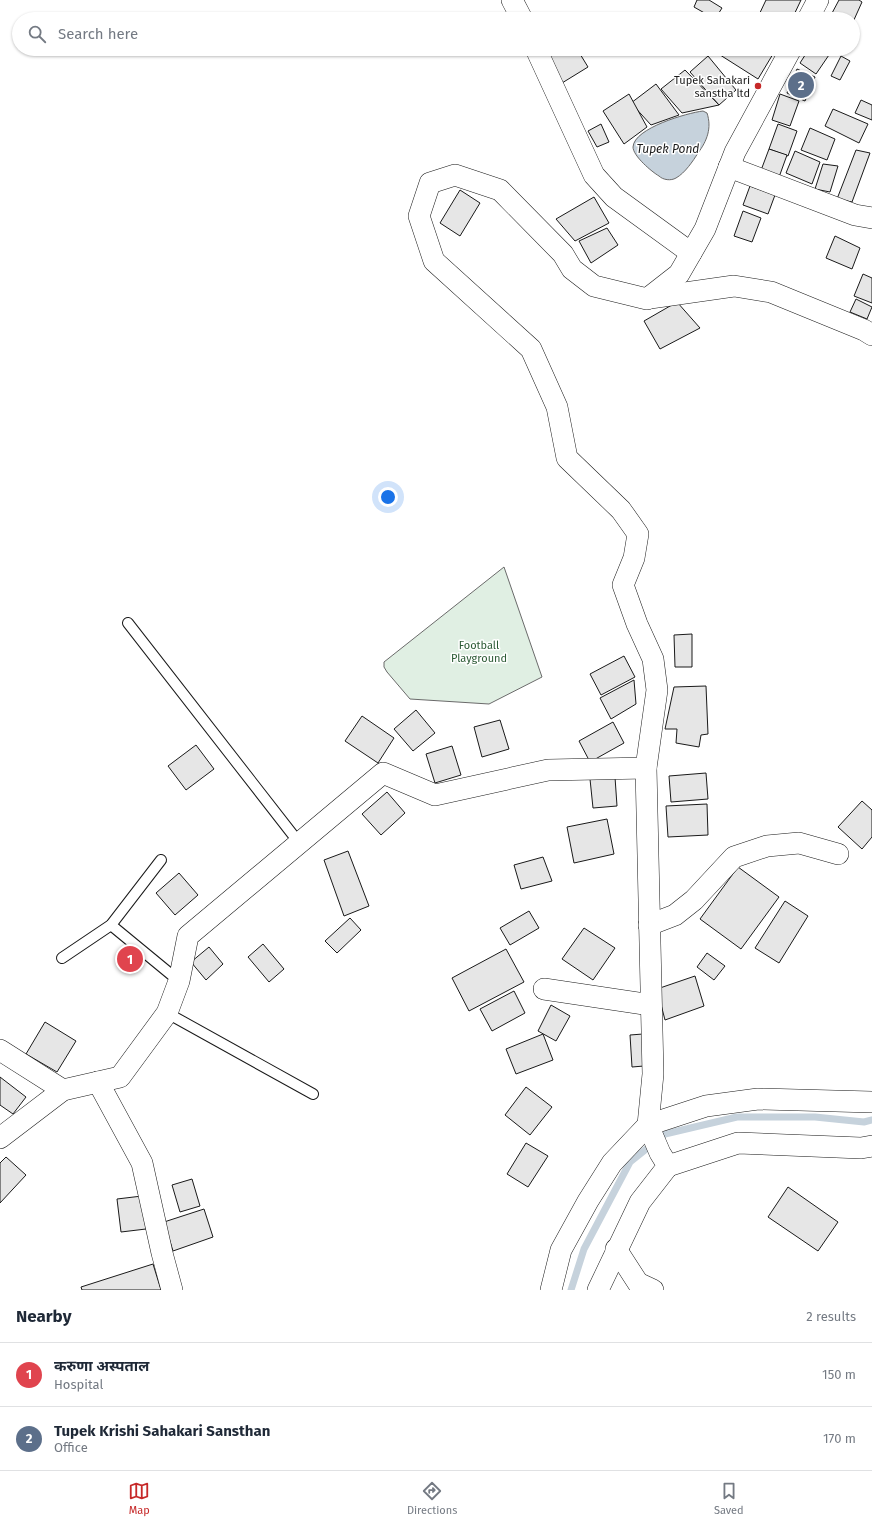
<!DOCTYPE html>
<meta charset="utf-8">
<style>
body{margin:0;font-family:"Fira Sans","Noto Sans Devanagari",sans-serif;background:#f2f2f3;color:#1f2937}
.you{position:absolute;left:388px;top:497px;width:14px;height:14px;margin:-10px;border:3px solid #fff;border-radius:50%;background:#1a73e8;box-shadow:0 0 0 6px #1a73e833}
.badge{display:grid;place-items:center;width:26px;height:26px;border-radius:50%;background:#c62828;color:#fff;font-size:13px;font-weight:700}
.pin{position:absolute;translate:-50% -50%;border:2px solid #fff;box-shadow:0 1px 4px #0006}
.list{margin:0;padding:0;list-style:none}
h2{display:flex;justify-content:space-between;align-items:center;height:52px;margin:0;padding:0 16px;font-size:17px}
h2 small{font-size:13px;font-weight:400;color:#747a83}
.list li{display:grid;grid-template-columns:26px 1fr auto;gap:12px;align-items:center;box-sizing:border-box;height:64px;padding:0 16px;border-top:1px solid #e0e1e3}
.list b{display:block;font-size:15px;white-space:nowrap}
.list p{margin:0;font-size:13px;white-space:nowrap;color:#747a83}
.list em{font-size:13px;font-style:normal;color:#747a83}
.icon{flex:none;width:22px;height:22px;fill:none;stroke:currentColor;stroke-width:2;stroke-linecap:round;stroke-linejoin:round}
.map{position:relative;flex:none;width:872px;height:1290px;overflow:hidden}
.search{position:absolute;background:#fff;box-shadow:0 1px 3px #0004;left:12px;right:12px;top:12px;height:44px;display:flex;align-items:center;gap:10px;box-sizing:border-box;padding:0 14px;border-radius:22px;color:#747a83;font-size:15px}
.sheet{height:180px;background:#fff}
nav{display:flex;justify-content:space-around;align-items:center;box-sizing:border-box;height:56px;border-top:1px solid #e0e1e3;background:#fff;font-size:11px;color:#747a83}
nav a{display:grid;justify-items:center;gap:2px}
nav .on{color:#c62828}
.map>svg:first-child{display:block}
.green{fill:#e0efe3;stroke:#6a6a6a}
.water{fill:#c6d2dc;stroke:#6a6a6a}
.lines{fill:none;stroke-linecap:round;stroke-linejoin:round}
.stream{stroke:#c6d2dc;stroke-width:7}
.building{fill:#e6e6e6;stroke:#1a1a1a}
.lane-casing{stroke:#1a1a1a;stroke-width:12}
.street-casing{stroke:#1a1a1a;stroke-width:22}
.lane{stroke:#fff;stroke-width:10}
.street{stroke:#fff;stroke-width:21}
.poi-dot{fill:#c62828;stroke:#fff;stroke-width:1.5}
.labels{text-anchor:middle;dominant-baseline:central;stroke-width:3;stroke-linejoin:round;paint-order:stroke}
.poi-label{font-size:11px;fill:#1a1a1a;stroke:#fff;text-anchor:end}
.park-label{font-size:11px;fill:#2b5a34;stroke:#fff}
.water-label{font-size:12px;font-style:italic;fill:#1a1a1a;stroke:#fff}
</style>
<div class="map">
<svg width="872" height="1290" viewBox="0 0 872 1290">
<rect width="100%" height="100%" fill="#fff"/>
<polygon class="green" points="504,567 542,677 489,704 410,699 387,672 384,667 384,662"/>
<path class="water" d="M 703,111 L 707,113 C 712,128 707,141 698,153 C 693,161 685,173 676,178 C 671,181 663,180 659,176 C 652,172 633,156 633,147 C 634,128 687,113 703,111 Z"/>
<g class="lines">
<polyline class="stream" points="571,1290 584,1249 630,1162 665,1134 737,1117 815,1117 864,1122 872,1120"/>
</g>
<g class="building">
<polygon points="697,0 709,0 722,8 715,19 694,7"/>
<polygon points="766,0 801,0 792,19 757,19"/>
<polygon points="839,0 859,0 862,2 853,22 853,19 839,19 831,15"/>
<polygon points="543,49 577,49 588,67 562,83"/>
<polygon points="720,49 776,49 758,79 717,53"/>
<polygon points="809,49 826,49 831,52 816,74 800,63"/>
<polygon points="708,56 736,90 719,105 690,72"/>
<polygon points="841,56 850,61 840,80 831,76"/>
<polygon points="797,69 815,77 805,101 787,93"/>
<polygon points="685,70 719,105 682,113 661,89"/>
<polygon points="656,84 679,115 651,125 631,103"/>
<polygon points="629,94 647,127 624,144 603,111"/>
<polygon points="780,94 799,101 790,126 772,120"/>
<polygon points="861,100 872,105 872,120 855,113"/>
<polygon points="833,109 868,124 859,143 825,126"/>
<polygon points="601,124 609,142 597,147 588,131"/>
<polygon points="778,124 797,131 788,156 769,149"/>
<polygon points="810,128 835,139 827,160 801,150"/>
<polygon points="769,149 787,155 778,180 760,173"/>
<polygon points="856,150 870,153 852,202 837,199"/>
<polygon points="795,151 820,162 812,184 786,173"/>
<polygon points="823,164 838,166 830,192 815,189"/>
<polygon points="750,186 775,195 768,214 743,205"/>
<polygon points="460,190 480,203 460,236 440,223"/>
<polygon points="594,197 609,223 575,241 556,219"/>
<polygon points="743,211 761,218 752,242 734,236"/>
<polygon points="607,228 618,245 591,263 579,241"/>
<polygon points="835,236 860,248 852,269 826,258"/>
<polygon points="863,274 872,278 872,303 854,296"/>
<polygon points="856,299 872,307 867,319 850,312"/>
<polygon points="677,302 700,328 660,349 644,321"/>
<polygon points="692,634 692,667 675,667 674,635"/>
<polygon points="624,656 635,677 601,695 590,674"/>
<polygon points="634,680 636,704 611,719 600,698"/>
<polygon points="706,686 708,734 701,735 699,747 676,743 677,729 665,729 674,687"/>
<polygon points="416,710 435,733 413,751 394,729"/>
<polygon points="362,716 394,738 378,763 345,741"/>
<polygon points="500,720 509,749 482,757 474,727"/>
<polygon points="613,722 624,743 590,762 579,741"/>
<polygon points="196,745 214,769 186,790 168,766"/>
<polygon points="452,746 461,775 435,783 426,754"/>
<polygon points="706,773 708,799 671,802 669,776"/>
<polygon points="615,777 617,806 593,808 590,779"/>
<polygon points="387,792 405,813 381,835 362,814"/>
<polygon points="862,801 872,810 872,837 862,849 838,827"/>
<polygon points="707,804 708,835 668,837 666,806"/>
<polygon points="607,819 614,854 574,863 567,827"/>
<polygon points="348,851 369,906 344,916 324,860"/>
<polygon points="543,857 552,881 521,889 514,865"/>
<polygon points="738,867 779,897 741,949 700,919"/>
<polygon points="179,873 198,895 175,915 156,893"/>
<polygon points="785,901 808,916 779,963 755,948"/>
<polygon points="529,911 539,928 510,945 500,928"/>
<polygon points="350,918 361,930 337,953 325,941"/>
<polygon points="584,928 615,948 593,980 562,959"/>
<polygon points="263,944 284,969 269,982 248,957"/>
<polygon points="209,947 223,964 206,980 191,962"/>
<polygon points="506,949 524,982 469,1011 452,978"/>
<polygon points="707,953 725,966 714,980 697,967"/>
<polygon points="695,976 704,1006 665,1020 657,989"/>
<polygon points="514,991 525,1013 492,1031 480,1009"/>
<polygon points="551,1005 570,1016 556,1041 538,1031"/>
<polygon points="45,1022 76,1041 57,1072 26,1054"/>
<polygon points="543,1034 553,1060 516,1074 506,1049"/>
<polygon points="643,1034 644,1066 632,1067 630,1035"/>
<polygon points="0,1077 26,1097 13,1114 0,1105"/>
<polygon points="526,1087 552,1107 530,1135 505,1115"/>
<polygon points="526,1143 548,1156 528,1187 507,1174"/>
<polygon points="6,1157 26,1175 0,1203 0,1163"/>
<polygon points="192,1179 200,1206 180,1212 172,1185"/>
<polygon points="788,1187 838,1222 818,1251 768,1217"/>
<polygon points="142,1196 146,1229 121,1232 117,1199"/>
<polygon points="204,1209 213,1237 173,1251 164,1222"/>
<polygon points="153,1264 161,1290 82,1290 81,1287"/>
</g>
<g class="lines">
<defs>
<g id="lane">
<polyline points="128,623 300,844"/>
<polyline points="111,925 179,981"/>
<polyline points="62,958 111,925 161,860"/>
<polyline points="167,1013 313,1094"/>
</g>
<g id="street">
<polyline points="512,0 522,19"/>
<polyline points="808,19 818,0"/>
<polyline points="536,49 594,175 614,197 691,253"/>
<polyline points="729,167 855,215 872,218"/>
<polyline points="650,298 734,286 771,292 864,330 872,335"/>
<polyline points="649,925 675,915 694,900 734,857 767,846 799,843 838,854"/>
<polyline points="544,989 651,1005"/>
<polyline points="0,1050 63,1090"/>
<polyline points="98,1082 142,1163 162,1253 172,1290"/>
<polyline points="0,1138 63,1090 120,1077 167,1013 179,981 188,936 383,773 435,795 548,770 646,768"/>
<polyline points="668,1166 738,1143 861,1148 872,1146"/>
<polyline points="616,1249 638,1283 653,1290"/>
<polyline points="551,1290 561,1250 588,1201 612,1163 648,1125 706,1106 758,1099 872,1102"/>
<polyline points="598,1290 640,1202 668,1166 660,1153 648,1125 653,1074 646,768 657,690 653,659 637,624 623,585 634,558 638,534 621,510 567,458 557,407 531,349 434,261 419,216 430,183 455,175 500,190 563,254 572,269 594,286 647,299 679,274 705,229 735,152 791,49"/>
</g>
</defs>
<use href="#lane" class="lane-casing"/>
<use href="#street" class="street-casing"/>
<use href="#lane" class="lane"/>
<use href="#street" class="street"/>
</g>
<circle class="poi-dot" cx="758" cy="86" r="4"/>
<g class="labels">
<g class="poi-label">
<text x="750" y="80">Tupek Sahakari<tspan x="750" dy="13">sanstha ltd</tspan></text>
</g>
<g class="park-label">
<text x="479" y="645">Football<tspan x="479" dy="13">Playground</tspan></text>
</g>
<g class="water-label">
<text x="668" y="149">Tupek Pond</text>
</g>
</g>
</svg>
<div class="you"></div>
<div class="pin badge" style="left:130px;top:959px;background:#e0444e">1</div>
<div class="pin badge" style="left:801px;top:85px;background:#5c6f8a">2</div>
<div class="search"><svg class="icon" aria-label="search" viewBox="0 0 24 24"><circle cx="10" cy="10" r="6"/><path d="M15 15l6 6"/></svg>Search here</div>
</div>
<section class="sheet">
<h2>Nearby<small>2 results</small></h2>
<ul class="list">
<li><span class="badge" style="background:#e0444e">1</span><div><b>करुणा अस्पताल</b><p>Hospital</p></div><em>150 m</em></li>
<li><span class="badge" style="background:#5c6f8a">2</span><div><b>Tupek Krishi Sahakari Sansthan</b><p>Office</p></div><em>170 m</em></li>
</ul>
</section>
<nav>
<a class="on"><svg class="icon" aria-label="map" viewBox="0 0 24 24"><path d="M3 6l6-2 6 2 6-2v14l-6 2-6-2-6 2zM9 4v14M15 6v14"/></svg>Map</a>
<a><svg class="icon" aria-label="directions" viewBox="0 0 24 24"><path d="M12 3l9 9-9 9-9-9zM9 14v-3h6M13 9l2 2-2 2"/></svg>Directions</a>
<a><svg class="icon" aria-label="saved" viewBox="0 0 24 24"><path d="M7 4h10v16l-5-4-5 4z"/></svg>Saved</a>
</nav>
